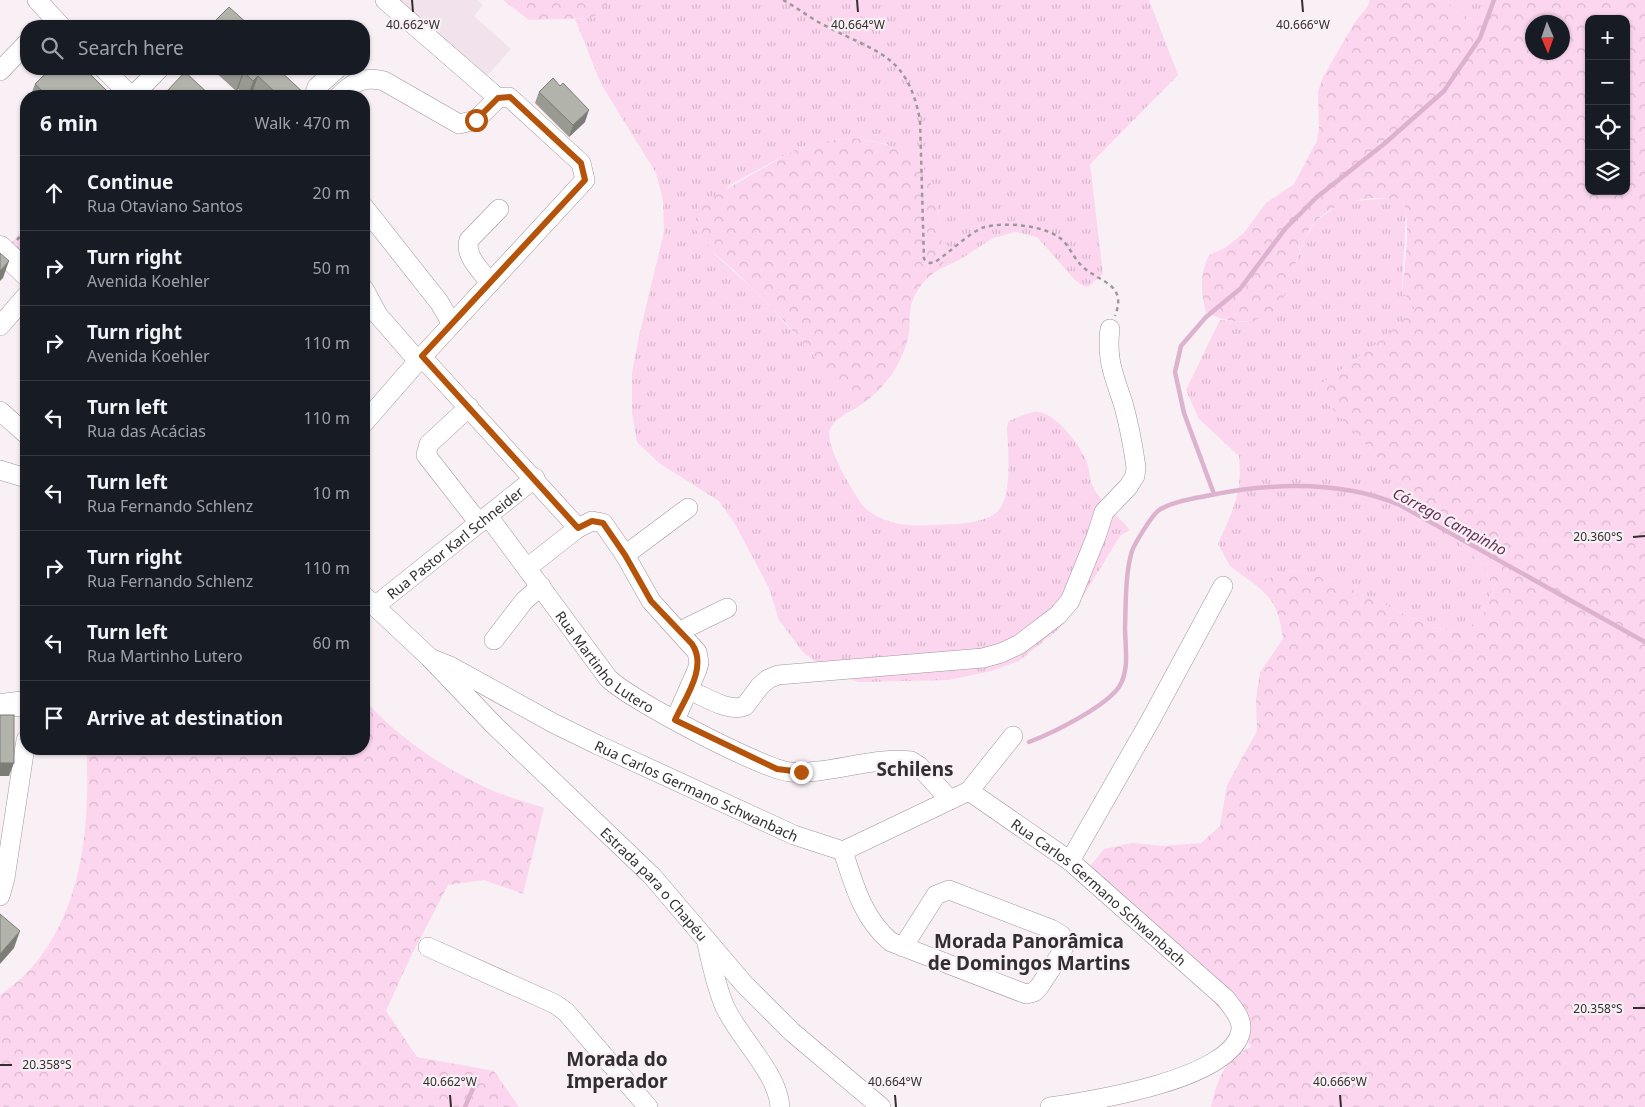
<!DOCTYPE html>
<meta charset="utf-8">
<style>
body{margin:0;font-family:"Noto Sans",sans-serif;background:#20242c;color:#f1f3f6}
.controls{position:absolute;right:15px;top:15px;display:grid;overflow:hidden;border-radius:10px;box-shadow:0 1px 4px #0004}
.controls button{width:45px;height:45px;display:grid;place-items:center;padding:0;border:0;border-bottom:1px solid #363941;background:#171b24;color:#f1f3f6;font:25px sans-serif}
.compass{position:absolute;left:1525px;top:15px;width:45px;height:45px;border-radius:50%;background:#171b24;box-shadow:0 1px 4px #0004;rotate:178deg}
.stop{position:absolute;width:15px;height:15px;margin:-11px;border:4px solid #b45309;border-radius:50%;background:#fff}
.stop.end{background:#b45309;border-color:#fff;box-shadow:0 1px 5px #0008}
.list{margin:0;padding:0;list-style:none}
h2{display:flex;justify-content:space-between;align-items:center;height:65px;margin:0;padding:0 20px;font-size:21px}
h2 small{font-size:16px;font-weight:400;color:#9ea1a6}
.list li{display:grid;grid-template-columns:32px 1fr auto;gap:15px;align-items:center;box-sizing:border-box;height:75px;padding:0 20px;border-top:1px solid #363941}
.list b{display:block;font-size:19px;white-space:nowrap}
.list p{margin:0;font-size:16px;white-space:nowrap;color:#9ea1a6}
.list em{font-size:16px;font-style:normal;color:#9ea1a6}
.icon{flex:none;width:28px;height:28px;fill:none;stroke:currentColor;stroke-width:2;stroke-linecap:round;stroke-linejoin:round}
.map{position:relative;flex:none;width:1645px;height:1107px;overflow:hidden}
.search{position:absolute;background:#171b24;box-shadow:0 1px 4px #0004;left:20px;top:20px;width:350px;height:55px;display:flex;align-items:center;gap:12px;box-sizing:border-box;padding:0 18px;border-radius:20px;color:#9ea1a6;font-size:19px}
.panel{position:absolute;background:#171b24;box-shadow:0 1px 4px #0004;left:20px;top:90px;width:350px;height:665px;border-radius:20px}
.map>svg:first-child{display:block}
.built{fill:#f2e2ec}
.grass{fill:url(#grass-tufts)}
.forest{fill:url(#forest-crowns);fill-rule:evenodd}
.park{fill:url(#park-dots)}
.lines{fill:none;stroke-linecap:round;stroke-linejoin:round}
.stream{stroke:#ddb2cf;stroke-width:4.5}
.minor-casing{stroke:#9e969b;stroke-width:20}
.major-casing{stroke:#9e969b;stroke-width:25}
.path{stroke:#9e989c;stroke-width:2.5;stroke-dasharray:4 4;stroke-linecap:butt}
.minor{stroke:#fff;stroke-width:19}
.major{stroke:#fff;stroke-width:24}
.wall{fill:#999a92}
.shaded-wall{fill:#7d7d77}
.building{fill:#b2b3aa;stroke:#7d7d77}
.route{stroke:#b45309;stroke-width:6}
.ticks{fill:none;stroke:#312e30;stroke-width:2}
.labels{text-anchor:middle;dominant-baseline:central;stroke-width:4.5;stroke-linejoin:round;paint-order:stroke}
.street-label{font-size:14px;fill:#312e30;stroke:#f8f0f5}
.water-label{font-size:15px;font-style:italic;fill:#643056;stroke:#f8f0f5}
.district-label{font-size:19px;font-weight:bold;fill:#312e30;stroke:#f8f0f5}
.ticks-label{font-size:12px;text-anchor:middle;fill:#312e30;stroke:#f8f0f5;stroke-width:4.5;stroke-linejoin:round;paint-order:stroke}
</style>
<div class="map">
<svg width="1645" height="1107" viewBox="0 0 1645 1107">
<defs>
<pattern id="grass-tufts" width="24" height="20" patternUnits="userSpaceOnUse" patternTransform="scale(1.25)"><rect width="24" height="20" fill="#fbd6ee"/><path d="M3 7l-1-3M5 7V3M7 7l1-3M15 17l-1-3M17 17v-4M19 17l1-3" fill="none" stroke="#d8b8cc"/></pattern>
<pattern id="forest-crowns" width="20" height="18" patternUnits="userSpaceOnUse" patternTransform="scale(1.25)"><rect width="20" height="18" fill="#fbd6ee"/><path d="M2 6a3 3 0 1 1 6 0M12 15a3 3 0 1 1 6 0" fill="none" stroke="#d8b8cc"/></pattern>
<pattern id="park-dots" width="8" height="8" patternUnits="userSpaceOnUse" patternTransform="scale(1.25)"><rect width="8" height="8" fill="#fbd6ee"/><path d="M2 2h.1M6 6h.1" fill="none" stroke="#d8b8cc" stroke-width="1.8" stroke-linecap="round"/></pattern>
</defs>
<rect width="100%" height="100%" fill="#f8f0f5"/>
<polygon class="built" points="398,0 477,0 483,5 474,16 511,49 485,78"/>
<g class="grass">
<path d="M 610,0 L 1149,0 L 1178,75 L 1090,164 L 1103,274 L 1088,287 L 1083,286 L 1074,279 L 1037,237 L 1016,232 L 993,238 L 959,260 L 944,267 L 939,214 L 934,195 L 887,144 L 854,138 L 834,140 L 798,148 L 728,186 L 714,254 C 768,299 813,354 856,408 C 845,414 836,418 830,429 C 824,445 854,495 865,508 C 869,512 876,516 881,518 C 904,529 931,525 956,524 C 971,523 993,520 1001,507 C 1012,488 1008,449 1007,427 L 1009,421 C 1018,418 1025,413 1035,412 C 1054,410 1079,444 1086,460 C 1090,469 1089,480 1094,489 C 1102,504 1119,517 1130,530 L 1120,536 L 1079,603 L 1059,629 L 1019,661 L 991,671 L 949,680 L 859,682 L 829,673 L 803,652 L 779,620 L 769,588 L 735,524 L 719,501 L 659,463 L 637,442 L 632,413 L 632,373 L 639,336 L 664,232 L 663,200 L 656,173 L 601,84 L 575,19 L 593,18 Z"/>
<polygon points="1442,0 1493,0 1479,23 1456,11"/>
<path d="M 1390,198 L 1403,200 L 1406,210 L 1402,291 L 1415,309 L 1375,345 L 1314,389 L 1445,530 L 1484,566 L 1493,588 L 1483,615 L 1464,633 L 1432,627 L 1335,581 L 1294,570 L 1253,583 L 1230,566 L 1218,544 C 1232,511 1243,494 1239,456 L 1199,419 L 1186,390 L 1220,320 L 1246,322 L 1269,316 L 1281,302 L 1305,238 L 1316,221 L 1343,202 Z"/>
</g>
<g class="forest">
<polygon points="503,0 610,0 593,18 529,20"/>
<path d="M 1370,0 L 1442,0 L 1456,11 L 1479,23 L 1493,0 L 1645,0 L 1645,1107 L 1211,1107 C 1217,1081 1225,1056 1252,1047 L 1196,981 L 1098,894 L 1091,865 L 1104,849 L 1132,843 L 1164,846 L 1201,843 L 1220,826 L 1227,785 L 1257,731 L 1256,699 L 1260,672 L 1283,639 C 1279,612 1276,600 1253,583 L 1294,570 L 1335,581 L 1432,627 L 1463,633 L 1483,615 L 1493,588 L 1484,566 L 1445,530 L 1314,389 L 1375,345 L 1415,309 L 1402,291 C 1405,268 1411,221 1403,200 C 1374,195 1338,199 1316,221 C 1295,242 1291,303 1269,316 C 1265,318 1258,319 1254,320 C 1237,324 1221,320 1206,312 C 1200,292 1200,274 1209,255 L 1225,248 L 1244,233 L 1266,203 L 1294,184 L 1317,141 L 1319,126 L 1318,92 L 1323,77 L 1355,22 L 1368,6 ZM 1589,19 L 1626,19 L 1626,191 L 1589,191 ZM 1532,22 L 1562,22 L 1562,52 L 1532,52 Z"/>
<path d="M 854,138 C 874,142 896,145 913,157 C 940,177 941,236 944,267 C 926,275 913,292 910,311 C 909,320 910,330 908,338 C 901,367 881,393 856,408 L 786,323 L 734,270 L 715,254 L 694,228 L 699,205 L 798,148 L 834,140 Z"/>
<path d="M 364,699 C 397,737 443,768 489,789 C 506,797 526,802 544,808 L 523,894 L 484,880 L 448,885 L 410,958 L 386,1011 L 417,1057 L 494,1071 L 519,1107 L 0,1107 L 0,995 C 66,952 86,868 87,794 C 88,779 86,764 87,749 L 364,749 Z"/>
</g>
<polygon class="park" points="26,227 26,262 9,245"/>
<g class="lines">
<g class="stream">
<polyline points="1214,494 1184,413 1175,372 1181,346 1206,317 1240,289 1285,229 1317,197 1384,144 1444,91 1480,38 1494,0"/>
<path d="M 1029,742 C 1053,733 1105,707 1119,687 C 1130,670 1125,646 1125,627 C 1126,604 1125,574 1132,551 C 1135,543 1152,515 1159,510 C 1172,502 1191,499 1206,496 C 1269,483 1340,480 1400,505 L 1645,642"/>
<polyline points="465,1107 477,1079"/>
</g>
<defs>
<g id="minor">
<polyline points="37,0 61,26"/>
<polyline points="385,0 498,98"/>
<polyline points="104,69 131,96"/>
<polyline points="0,71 26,44"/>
<polyline points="133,96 159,69"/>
<polyline points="314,96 317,87 337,69"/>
<path d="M 339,96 C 353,82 364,76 384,81 L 459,124 L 476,120 L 498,98 L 509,97 L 581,163 L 585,180 L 418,361 L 364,423"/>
<polyline points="364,207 439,302 452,324"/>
<path d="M 490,283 C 481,270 464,256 469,240 L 499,209"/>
<polyline points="364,289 378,315 418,361"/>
<polyline points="0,326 26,296"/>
<polyline points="422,357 578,528"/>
<polyline points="469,407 429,444 426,455 479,523"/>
<polyline points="0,411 26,434"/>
<polyline points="0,470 26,478"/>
<path id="s1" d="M 488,516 L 608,678 C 628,699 762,769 790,772 C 828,775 874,756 911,761 L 919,766 L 950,800"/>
<polyline points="625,555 688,508"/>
<polyline points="527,568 578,528 592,521 603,523 625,555 651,601 697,652 699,663 697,670 675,720"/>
<path id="s2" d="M 364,596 L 430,658 L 494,725 L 652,876 L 744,984 L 792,1032 L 881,1107"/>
<path id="s3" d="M 375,606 L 535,478"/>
<polyline points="680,631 727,608"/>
<polyline points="494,640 524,601 541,586"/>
<path id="s4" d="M 430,658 L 450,666 L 553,723 L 598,745 L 794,835 L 843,851 L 969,791 L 1070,861 L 1226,999 C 1232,1007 1242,1018 1241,1029 C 1236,1079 1090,1101 1050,1107"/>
<path d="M 689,690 C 704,696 729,713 745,706 L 760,686 L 768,679 L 778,675 L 983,658 L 1001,653 L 1020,644 L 1058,615 L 1070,601 L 1096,537 L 1104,512 L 1128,487 L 1135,476 L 1136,467 C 1133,446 1129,424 1123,403 C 1114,376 1106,359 1110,329"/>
<polyline points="969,791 1013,736"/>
<path d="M 843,851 C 854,885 863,919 891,942 L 1026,994 L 1034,992 L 1039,987 L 1062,952 L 1065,942 L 1061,935 L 1051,929 L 949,890 L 936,895 L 903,947"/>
<polyline points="1070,861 1150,721 1223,586"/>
<polyline points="0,896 5,878 26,740"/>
<path d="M 707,944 C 712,965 716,987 725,1007 C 739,1038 778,1073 780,1107"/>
<polyline points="428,947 555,1004 566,1012 648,1107"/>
</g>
<g id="major">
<polyline points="0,248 26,273"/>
<polyline points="0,706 26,703"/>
</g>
</defs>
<use href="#minor" class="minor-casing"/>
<use href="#major" class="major-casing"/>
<g class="path">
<path d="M 783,0 C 798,8 811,19 826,26 C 879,54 907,54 920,120 L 924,259 L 930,263 L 935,262 C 948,254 972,230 985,227 C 1005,222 1043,225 1060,238 C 1069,245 1073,257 1081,265 C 1098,283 1128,282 1115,316"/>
<polyline points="17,240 26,230"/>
</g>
<use href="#minor" class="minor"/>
<use href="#major" class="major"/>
</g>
<g class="wall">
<polygon points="212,69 278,69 307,96 255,96 252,94 249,96 245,96 238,89 236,91"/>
<polygon points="35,84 112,96 36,96 32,92"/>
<polygon points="166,92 211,96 165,96"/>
<polygon points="539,92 585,122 569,137 535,103"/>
</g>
<g class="shaded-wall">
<polygon points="244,72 238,89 236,91 242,74"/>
<polygon points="258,76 252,94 249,96 248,96 253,81"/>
<polygon points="59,90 56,96 52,96"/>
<polygon points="589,110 585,122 569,137 573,125"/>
<polygon points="9,261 3,278 0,281 0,271"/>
<polygon points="0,763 14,763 9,776 0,776"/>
<polygon points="20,931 14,948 0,964 0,954"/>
</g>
<g class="building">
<polygon points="229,7 250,26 210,26"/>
<polygon points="50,69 85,69 112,96 66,96 59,90 52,96 47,96 35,84"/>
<polygon points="237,69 278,69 307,96 279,96 258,76 253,81 244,72 242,74"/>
<polygon points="185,72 211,96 170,96 166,92"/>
<polygon points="553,78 560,86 563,83 589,110 573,125 539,92"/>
<polygon points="0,253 9,261 0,271"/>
<rect x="0" y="715" width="14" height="48"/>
<polygon points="0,914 20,931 0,954"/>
</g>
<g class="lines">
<path class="route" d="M 476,120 L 498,98 L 510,97 L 581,163 L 585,180 L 422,356 L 578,528 L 592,521 L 603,523 L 625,555 L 651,601 L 692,644 C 708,667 685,698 675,720 L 777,769 L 801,772"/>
</g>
<path class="ticks" d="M 412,0 L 413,12M 857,0 L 858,12M 1302,0 L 1303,12M 1633,537 L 1645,536M 1633,1008 L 1645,1008M 0,1065 L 12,1065M 450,1095 L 451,1107M 895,1095 L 896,1107M 1340,1095 L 1341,1107"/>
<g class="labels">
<g class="street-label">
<text stroke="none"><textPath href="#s3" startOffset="102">Rua Pastor Karl Schneider</textPath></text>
<text stroke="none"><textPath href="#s1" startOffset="188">Rua Martinho Lutero</textPath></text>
<text stroke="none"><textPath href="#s4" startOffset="298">Rua Carlos Germano Schwanbach</textPath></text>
<text stroke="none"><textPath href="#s2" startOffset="409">Estrada para o Chapéu</textPath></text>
<text stroke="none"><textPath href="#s4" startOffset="761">Rua Carlos Germano Schwanbach</textPath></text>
</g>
<g class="water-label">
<text transform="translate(1450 521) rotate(28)">Córrego Campinho</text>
</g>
<g class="district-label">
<text x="915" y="769">Schilens</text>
<text x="1029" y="941">Morada Panorâmica<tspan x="1029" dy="22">de Domingos Martins</tspan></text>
<text x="617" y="1059">Morada do<tspan x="617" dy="22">Imperador</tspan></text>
</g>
</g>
<g class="ticks-label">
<text x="413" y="29">40.662°W</text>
<text x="858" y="29">40.664°W</text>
<text x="1303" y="29">40.666°W</text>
<text x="1598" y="541">20.360°S</text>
<text x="1598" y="1013">20.358°S</text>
<text x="47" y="1069">20.358°S</text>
<text x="450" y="1086">40.662°W</text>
<text x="895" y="1086">40.664°W</text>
<text x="1340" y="1086">40.666°W</text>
</g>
</svg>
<div class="controls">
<button>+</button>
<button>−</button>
<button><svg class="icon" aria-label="locate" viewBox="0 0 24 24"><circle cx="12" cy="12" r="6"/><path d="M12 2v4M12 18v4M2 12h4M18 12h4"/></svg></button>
<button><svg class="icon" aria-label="layers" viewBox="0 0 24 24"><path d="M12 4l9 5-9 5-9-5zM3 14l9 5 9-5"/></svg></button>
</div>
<svg class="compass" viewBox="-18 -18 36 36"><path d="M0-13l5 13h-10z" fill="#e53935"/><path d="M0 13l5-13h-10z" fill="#9ea1a6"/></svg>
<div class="stop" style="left:476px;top:120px"></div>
<div class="stop end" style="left:801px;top:772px"></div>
<div class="search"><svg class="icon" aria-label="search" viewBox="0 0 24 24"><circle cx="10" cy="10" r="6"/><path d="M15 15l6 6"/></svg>Search here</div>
<section class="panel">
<h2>6 min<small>Walk · 470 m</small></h2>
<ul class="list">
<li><svg class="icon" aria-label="ahead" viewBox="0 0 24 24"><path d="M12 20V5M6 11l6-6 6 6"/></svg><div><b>Continue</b><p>Rua Otaviano Santos</p></div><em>20 m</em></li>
<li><svg class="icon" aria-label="right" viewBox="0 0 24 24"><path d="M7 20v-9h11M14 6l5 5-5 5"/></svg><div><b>Turn right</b><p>Avenida Koehler</p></div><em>50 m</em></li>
<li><svg class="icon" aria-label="right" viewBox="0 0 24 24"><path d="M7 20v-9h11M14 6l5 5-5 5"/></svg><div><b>Turn right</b><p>Avenida Koehler</p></div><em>110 m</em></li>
<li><svg class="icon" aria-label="left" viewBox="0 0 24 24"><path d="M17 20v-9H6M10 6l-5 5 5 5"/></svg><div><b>Turn left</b><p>Rua das Acácias</p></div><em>110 m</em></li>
<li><svg class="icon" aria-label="left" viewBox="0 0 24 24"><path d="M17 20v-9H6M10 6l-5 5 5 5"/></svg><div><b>Turn left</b><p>Rua Fernando Schlenz</p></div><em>10 m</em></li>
<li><svg class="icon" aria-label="right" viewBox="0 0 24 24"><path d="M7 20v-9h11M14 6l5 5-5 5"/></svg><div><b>Turn right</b><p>Rua Fernando Schlenz</p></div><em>110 m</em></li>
<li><svg class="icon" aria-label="left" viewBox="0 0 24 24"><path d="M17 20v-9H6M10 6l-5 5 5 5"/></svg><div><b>Turn left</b><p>Rua Martinho Lutero</p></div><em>60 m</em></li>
<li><svg class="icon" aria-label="arrive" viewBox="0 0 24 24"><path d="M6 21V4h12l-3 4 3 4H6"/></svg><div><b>Arrive at destination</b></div></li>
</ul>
</section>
</div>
